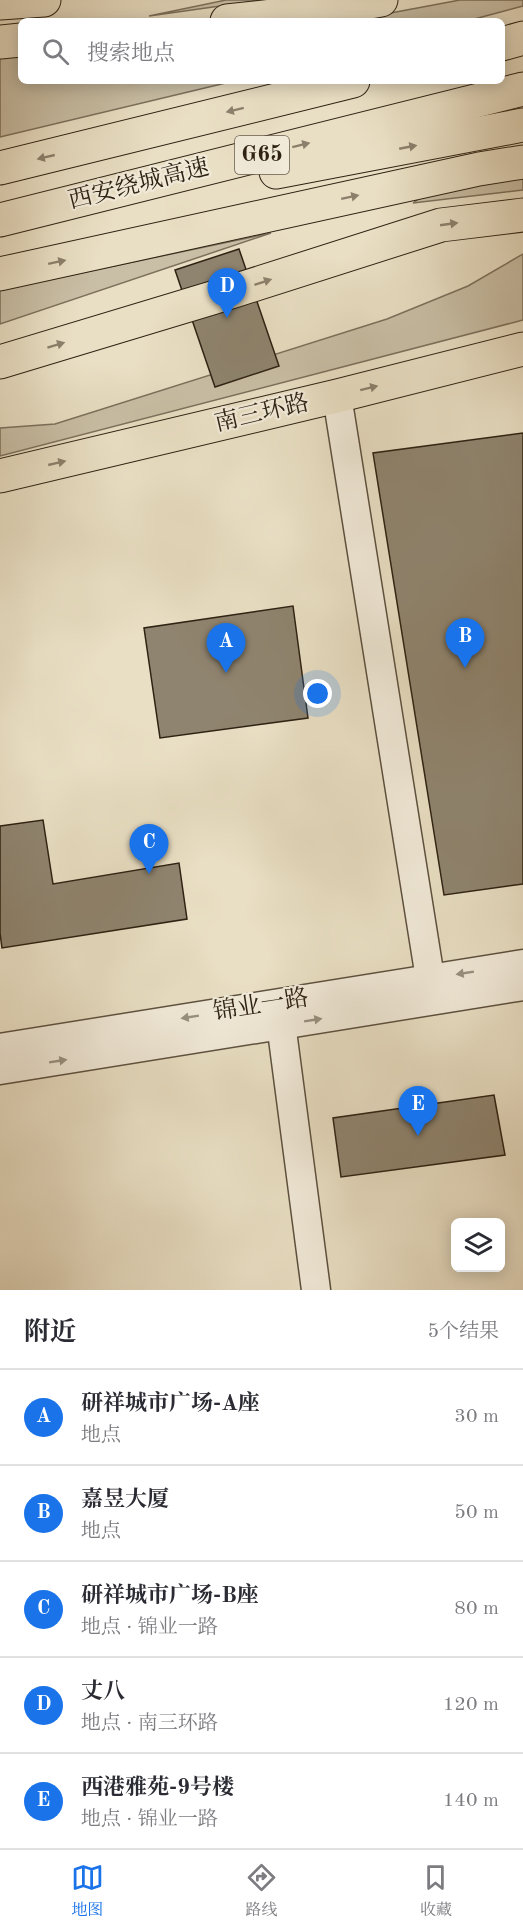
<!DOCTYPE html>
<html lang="zh">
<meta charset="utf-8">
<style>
body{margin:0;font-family:"Old Standard TT","Noto Serif SC",serif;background:#f2f2f3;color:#2b2b33}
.controls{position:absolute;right:18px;bottom:18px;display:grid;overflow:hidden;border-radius:9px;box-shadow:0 3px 15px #0003}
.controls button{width:54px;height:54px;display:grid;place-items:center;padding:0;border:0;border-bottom:2px solid #e1e1e2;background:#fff;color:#2b2b33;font:30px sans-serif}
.you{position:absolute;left:318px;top:694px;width:21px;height:21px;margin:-15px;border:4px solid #fff;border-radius:50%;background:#1a73e8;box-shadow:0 0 0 9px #1a73e833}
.badge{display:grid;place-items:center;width:39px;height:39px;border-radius:50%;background:#1a73e8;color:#fff;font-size:20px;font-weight:700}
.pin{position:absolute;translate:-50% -50px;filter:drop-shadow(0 2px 3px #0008)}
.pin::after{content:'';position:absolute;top:32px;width:21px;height:18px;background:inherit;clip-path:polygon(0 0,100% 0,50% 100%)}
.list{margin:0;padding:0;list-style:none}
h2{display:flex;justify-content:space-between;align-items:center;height:78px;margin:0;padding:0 24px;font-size:26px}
h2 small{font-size:20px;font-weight:400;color:#7c7c81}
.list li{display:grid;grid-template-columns:39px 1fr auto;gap:18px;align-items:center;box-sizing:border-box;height:96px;padding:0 24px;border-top:2px solid #e1e1e2}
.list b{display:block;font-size:22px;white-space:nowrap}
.list p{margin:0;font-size:20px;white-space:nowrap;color:#7c7c81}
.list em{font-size:20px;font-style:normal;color:#7c7c81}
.icon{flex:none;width:33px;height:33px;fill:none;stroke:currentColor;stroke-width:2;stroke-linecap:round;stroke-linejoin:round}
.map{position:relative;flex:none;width:523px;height:1290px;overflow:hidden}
.search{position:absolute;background:#fff;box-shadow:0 3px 15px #0003;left:18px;right:18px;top:18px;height:66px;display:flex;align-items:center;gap:15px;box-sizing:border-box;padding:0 21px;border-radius:9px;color:#7c7c81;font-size:22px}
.sheet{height:558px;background:#fff}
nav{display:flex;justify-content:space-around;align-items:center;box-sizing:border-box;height:84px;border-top:2px solid #e1e1e2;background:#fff;font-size:16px;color:#7c7c81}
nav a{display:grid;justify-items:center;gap:3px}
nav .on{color:#1a73e8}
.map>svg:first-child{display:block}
.green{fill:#c9bfa6;stroke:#7c705c;stroke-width:1.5}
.building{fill:#8f846f;stroke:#2e2213;stroke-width:1.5}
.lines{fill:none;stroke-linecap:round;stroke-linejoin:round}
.minor-casing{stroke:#5d513f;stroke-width:31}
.highway-casing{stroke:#2e2213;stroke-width:35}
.minor{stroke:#f1ead9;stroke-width:28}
.highway{stroke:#e9dfc4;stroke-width:33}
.oneway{fill:#8c806c}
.oneway2{fill:#999080}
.labels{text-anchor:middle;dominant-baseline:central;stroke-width:4.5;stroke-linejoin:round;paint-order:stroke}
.shield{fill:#f1ead9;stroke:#685e4e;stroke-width:1.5}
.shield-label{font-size:22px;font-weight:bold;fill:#2e2213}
.street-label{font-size:24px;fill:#2e2213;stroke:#f1ead9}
</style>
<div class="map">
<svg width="523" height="1290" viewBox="0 0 523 1290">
<rect width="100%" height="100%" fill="#e9dfc4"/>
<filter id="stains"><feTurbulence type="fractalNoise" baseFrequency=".00333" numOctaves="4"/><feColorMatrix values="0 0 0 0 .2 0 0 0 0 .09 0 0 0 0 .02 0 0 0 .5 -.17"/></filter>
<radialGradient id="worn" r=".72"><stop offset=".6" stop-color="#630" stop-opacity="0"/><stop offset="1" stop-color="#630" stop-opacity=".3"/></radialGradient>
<g class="green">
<polygon points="226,0 263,0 149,16"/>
<polygon points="460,0 523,0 523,6 467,21 348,21"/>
<polygon points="21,56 21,81 234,81 0,137 0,58"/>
<polygon points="523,176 523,190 413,203 426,194"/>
<polygon points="271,233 0,324 0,290"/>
<polygon points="523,254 523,320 0,456 0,428 55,424 387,319 468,286"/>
</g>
<g class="building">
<polygon points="239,249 279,366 215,387 175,270"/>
<polygon points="523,433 523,884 444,895 373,453"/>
<polygon points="293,606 308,718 160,738 144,628"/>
<polygon points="43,820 53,884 179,863 187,919 2,948 0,933 0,826"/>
<polygon points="494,1095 505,1155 341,1177 333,1118"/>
</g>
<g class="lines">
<defs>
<g id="minor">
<polyline points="337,396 430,978"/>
<polyline points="279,1008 316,1290"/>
<polyline points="0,1048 523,964"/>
<polyline points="0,1070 523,986"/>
</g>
<g id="highway">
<polyline points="0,3 44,0"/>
<polyline points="227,21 318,11 381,0"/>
<polyline points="0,42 21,40"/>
<polyline points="502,44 523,38"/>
<polyline points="0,168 353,81"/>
<polyline points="276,172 523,125"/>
<polyline points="0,220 523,89"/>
<polyline points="0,274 479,169 523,162"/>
<polyline points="0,362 212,298 441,225 523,215"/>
<polyline points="0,476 337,396 523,349"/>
</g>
</defs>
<use href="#minor" class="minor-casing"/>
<use href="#highway" class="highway-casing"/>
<use href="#minor" class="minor"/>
<use href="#highway" class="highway"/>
</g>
<defs><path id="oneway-solid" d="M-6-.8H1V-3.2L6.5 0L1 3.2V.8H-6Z" transform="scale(1.5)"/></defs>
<g class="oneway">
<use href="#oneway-solid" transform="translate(235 110) rotate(166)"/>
<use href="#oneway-solid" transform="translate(301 145) rotate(-14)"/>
<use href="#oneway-solid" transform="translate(408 147) rotate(-11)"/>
<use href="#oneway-solid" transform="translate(46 157) rotate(167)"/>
<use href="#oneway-solid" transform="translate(350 197) rotate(-12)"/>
<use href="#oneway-solid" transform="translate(449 224) rotate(-8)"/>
<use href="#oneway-solid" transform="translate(57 262) rotate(-12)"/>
<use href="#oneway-solid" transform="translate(263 282) rotate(-18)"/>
<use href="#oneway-solid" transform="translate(56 345) rotate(-17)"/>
<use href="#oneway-solid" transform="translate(369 388) rotate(-14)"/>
<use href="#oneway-solid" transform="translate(57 463) rotate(-13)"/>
</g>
<g class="oneway2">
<use href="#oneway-solid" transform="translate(465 973) rotate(171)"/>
<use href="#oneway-solid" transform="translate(190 1017) rotate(171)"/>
<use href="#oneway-solid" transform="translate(313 1020) rotate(-9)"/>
<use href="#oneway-solid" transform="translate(58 1061) rotate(-9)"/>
</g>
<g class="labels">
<rect class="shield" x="235" y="136" width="54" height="38" rx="4.5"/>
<g class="shield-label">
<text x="262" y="155">G65</text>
</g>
<g class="street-label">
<text transform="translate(139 185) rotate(-14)">西安绕城高速</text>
<text transform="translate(262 414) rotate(-13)">南三环路</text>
<text transform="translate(261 1006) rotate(-9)">锦业一路</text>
</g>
</g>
<rect width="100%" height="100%" filter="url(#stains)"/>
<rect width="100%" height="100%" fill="url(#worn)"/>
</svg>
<div class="controls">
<button><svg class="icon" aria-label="layers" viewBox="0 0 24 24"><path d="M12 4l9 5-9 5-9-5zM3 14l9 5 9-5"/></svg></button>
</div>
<div class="you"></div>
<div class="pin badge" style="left:226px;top:673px">A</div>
<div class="pin badge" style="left:465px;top:668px">B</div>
<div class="pin badge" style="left:149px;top:874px">C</div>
<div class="pin badge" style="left:227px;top:318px">D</div>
<div class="pin badge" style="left:418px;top:1136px">E</div>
<div class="search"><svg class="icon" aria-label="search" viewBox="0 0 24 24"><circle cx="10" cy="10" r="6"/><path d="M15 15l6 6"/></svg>搜索地点</div>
</div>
<section class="sheet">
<h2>附近<small>5个结果</small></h2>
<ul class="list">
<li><span class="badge">A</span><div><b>研祥城市广场-A座</b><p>地点</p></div><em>30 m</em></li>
<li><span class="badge">B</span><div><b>嘉昱大厦</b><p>地点</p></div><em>50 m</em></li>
<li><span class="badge">C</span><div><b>研祥城市广场-B座</b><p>地点 · 锦业一路</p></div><em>80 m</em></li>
<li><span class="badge">D</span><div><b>丈八</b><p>地点 · 南三环路</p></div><em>120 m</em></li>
<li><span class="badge">E</span><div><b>西港雅苑-9号楼</b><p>地点 · 锦业一路</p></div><em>140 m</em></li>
</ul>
</section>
<nav>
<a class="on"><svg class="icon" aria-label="map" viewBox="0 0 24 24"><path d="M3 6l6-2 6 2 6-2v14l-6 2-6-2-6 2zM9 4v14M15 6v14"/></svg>地图</a>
<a><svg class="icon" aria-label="directions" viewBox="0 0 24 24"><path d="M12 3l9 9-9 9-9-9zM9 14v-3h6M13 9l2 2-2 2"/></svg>路线</a>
<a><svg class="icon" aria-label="saved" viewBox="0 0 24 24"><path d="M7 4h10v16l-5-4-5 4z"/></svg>收藏</a>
</nav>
